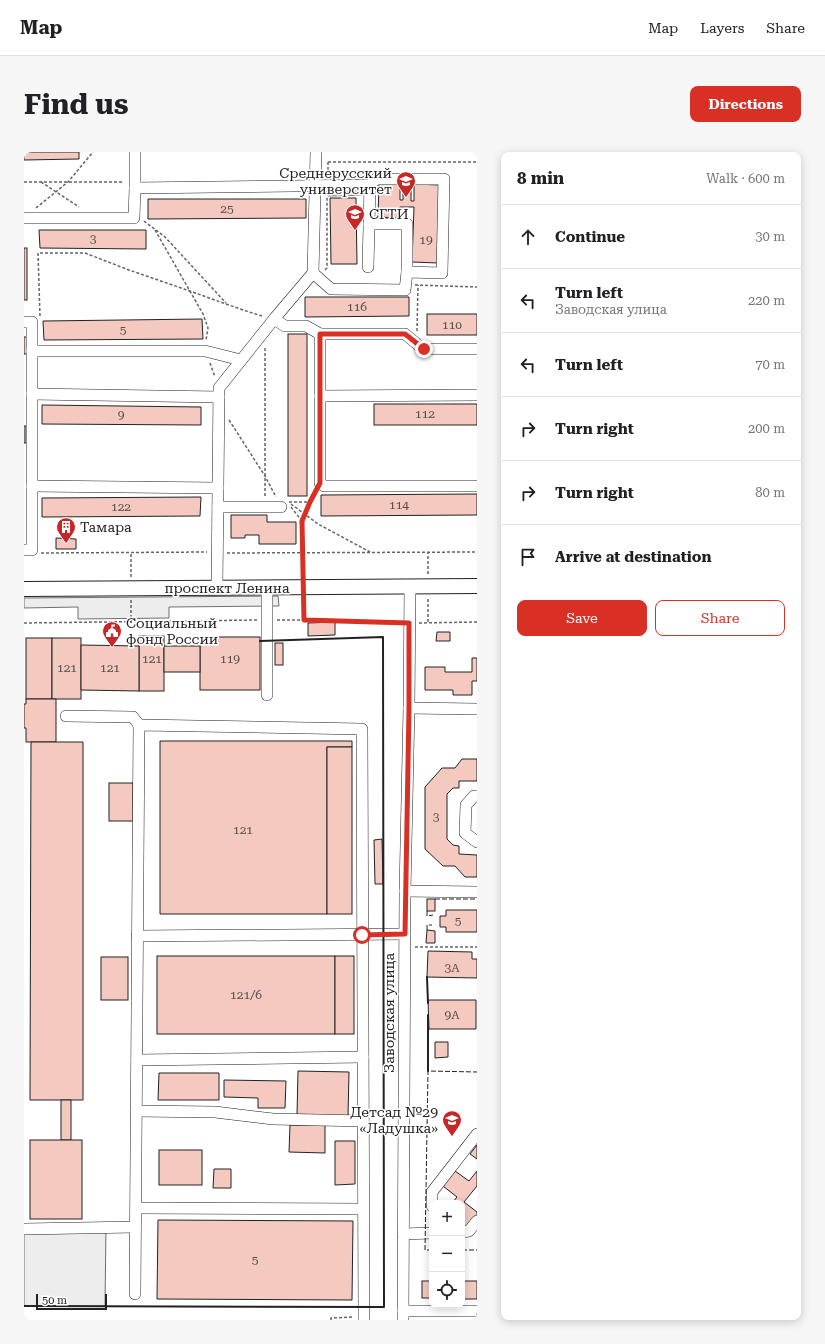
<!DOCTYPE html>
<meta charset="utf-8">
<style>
body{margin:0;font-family:"Roboto Serif",serif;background:#f6f6f6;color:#202124}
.controls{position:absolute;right:12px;bottom:12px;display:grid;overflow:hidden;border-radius:8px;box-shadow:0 2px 10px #0003}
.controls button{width:36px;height:36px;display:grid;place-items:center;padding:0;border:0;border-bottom:1px solid #e0e0e0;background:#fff;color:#202124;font:20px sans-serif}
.scale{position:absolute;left:12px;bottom:10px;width:71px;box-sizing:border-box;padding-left:4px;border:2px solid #222;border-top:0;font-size:11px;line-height:14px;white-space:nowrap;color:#222;-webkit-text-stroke:3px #fff;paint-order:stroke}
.stop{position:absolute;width:12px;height:12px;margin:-9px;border:3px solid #d93025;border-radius:50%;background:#fff}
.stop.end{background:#d93025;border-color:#fff;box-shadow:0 1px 4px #0008}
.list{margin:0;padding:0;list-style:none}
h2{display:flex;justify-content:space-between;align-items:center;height:52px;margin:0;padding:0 16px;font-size:17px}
h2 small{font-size:13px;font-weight:400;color:#757577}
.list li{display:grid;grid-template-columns:26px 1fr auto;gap:12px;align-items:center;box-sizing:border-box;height:64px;padding:0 16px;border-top:1px solid #e0e0e0}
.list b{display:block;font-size:15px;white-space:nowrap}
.list p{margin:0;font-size:13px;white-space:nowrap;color:#757577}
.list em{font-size:13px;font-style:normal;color:#757577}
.actions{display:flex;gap:8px;padding:12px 16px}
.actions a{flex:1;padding:9px 0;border:1px solid #d93025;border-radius:8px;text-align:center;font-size:14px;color:#d93025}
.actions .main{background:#d93025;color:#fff}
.icon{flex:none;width:22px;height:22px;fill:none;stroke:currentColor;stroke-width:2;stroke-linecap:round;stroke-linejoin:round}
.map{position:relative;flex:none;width:453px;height:1168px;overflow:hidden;border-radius:8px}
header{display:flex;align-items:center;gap:24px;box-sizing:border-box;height:56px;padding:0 20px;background:#fff;border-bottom:1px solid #e0e0e0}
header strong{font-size:19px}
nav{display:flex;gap:22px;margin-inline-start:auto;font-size:14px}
.intro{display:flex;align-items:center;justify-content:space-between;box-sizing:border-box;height:96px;padding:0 24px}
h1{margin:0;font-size:28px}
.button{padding:10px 18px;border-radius:8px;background:#d93025;color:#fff;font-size:14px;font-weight:700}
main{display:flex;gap:24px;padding:0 24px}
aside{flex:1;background:#fff;border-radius:8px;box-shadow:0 2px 10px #0003}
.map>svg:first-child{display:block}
.parking{fill:#ededed;stroke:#6f6f6f}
.building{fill:#f3c9c0;stroke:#222}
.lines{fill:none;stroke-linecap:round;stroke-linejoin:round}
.minor-casing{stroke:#222;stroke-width:12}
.major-casing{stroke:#222;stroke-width:16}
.path{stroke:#646464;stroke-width:1.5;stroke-dasharray:3 2;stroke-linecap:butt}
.minor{stroke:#fff;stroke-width:11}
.major{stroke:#fff;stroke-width:14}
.fence{stroke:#222;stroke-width:1;stroke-dasharray:5 2;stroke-linecap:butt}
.wall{stroke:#222;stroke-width:2}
.route{stroke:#d93025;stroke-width:5}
.labels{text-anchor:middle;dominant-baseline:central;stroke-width:3;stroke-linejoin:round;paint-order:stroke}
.number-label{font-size:12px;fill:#564c4a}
.poi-label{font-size:14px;fill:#222;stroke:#fff;text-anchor:start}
.street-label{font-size:14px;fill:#222;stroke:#fff}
</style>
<header>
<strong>Map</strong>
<nav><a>Map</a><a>Layers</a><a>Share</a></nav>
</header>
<div class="intro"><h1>Find us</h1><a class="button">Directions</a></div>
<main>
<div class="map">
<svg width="453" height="1168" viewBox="0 0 453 1168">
<rect width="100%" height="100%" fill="#fff"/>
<g class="parking">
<rect x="307" y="20" width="34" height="10"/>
<polygon points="341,35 341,43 304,44 304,36"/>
<polygon points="254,444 255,454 145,455 145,466 54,467 54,455 0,456 0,446"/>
<polygon points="0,1072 82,1075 81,1154 0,1154"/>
</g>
<g class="building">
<polygon points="0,0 55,0 55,7 0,8"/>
<polygon points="355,31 376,32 376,48 379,48 379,36 387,36 387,49 390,49 390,32 415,33 414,111 388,110 390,55 376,55 375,66 354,65"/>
<polygon points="306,46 332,46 333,112 307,112"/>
<polygon points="124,47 282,47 282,66 124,67"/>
<polygon points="15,78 122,78 122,97 16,96"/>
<rect x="0" y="96" width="3" height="52"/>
<polygon points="281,145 385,145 385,164 281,165"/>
<rect x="403" y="162" width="50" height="21"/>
<polygon points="178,167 179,187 20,188 19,169"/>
<rect x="264" y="182" width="19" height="162"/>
<rect x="0" y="185" width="3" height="17"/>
<rect x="350" y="252" width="103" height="21"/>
<polygon points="18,253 177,255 177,273 18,272"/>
<rect x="0" y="274" width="2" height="17"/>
<polygon points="453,342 453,363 297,364 297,343"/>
<polygon points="177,345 176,364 18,365 18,346"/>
<polygon points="207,363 243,363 243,370 272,370 272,392 235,392 235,383 221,383 221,386 207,386"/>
<polygon points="32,386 52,387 52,397 32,397"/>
<polygon points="311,470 311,483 284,484 284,471"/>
<polygon points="413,480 426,480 426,489 412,489"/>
<rect x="115" y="484" width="25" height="55"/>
<rect x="176" y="485" width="60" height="53"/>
<rect x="2" y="486" width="26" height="61"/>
<rect x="28" y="486" width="29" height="61"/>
<rect x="251" y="491" width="8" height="22"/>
<polygon points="57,493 115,494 115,539 57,538"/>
<rect x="140" y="494" width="36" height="26"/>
<polygon points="448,506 453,506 453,529 448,529 448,543 429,543 429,538 401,538 401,515 421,515 421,520 448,520"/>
<polygon points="2,547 32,547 32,590 2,590 2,576 0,576 0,552 2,552"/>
<polygon points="136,589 328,589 328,595 303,595 303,762 136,762"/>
<polygon points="7,590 59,590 59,948 6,948"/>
<rect x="303" y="595" width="25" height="167"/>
<polygon points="438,607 453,607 453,629 435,629 435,636 429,636 423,642 423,687 429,693 435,694 435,702 453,703 453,725 441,725 431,714 419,714 401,697 401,635 418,616 431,616"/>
<rect x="85" y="631" width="24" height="38"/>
<polygon points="358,687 359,732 351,732 350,688"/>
<rect x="403" y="747" width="8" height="12"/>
<polygon points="422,758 453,758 453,780 422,780 422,775 416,775 416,764 422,764"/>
<polygon points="403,778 411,779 411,791 402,791"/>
<polygon points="404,799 448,800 448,807 453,807 453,826 403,825"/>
<rect x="133" y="804" width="178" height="78"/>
<rect x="311" y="804" width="19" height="78"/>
<rect x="77" y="805" width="27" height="43"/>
<polygon points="404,848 452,848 452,877 405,877"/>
<polygon points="411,890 424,890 424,905 411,906"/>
<polygon points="274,919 325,920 324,964 273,963"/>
<polygon points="135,921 195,921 195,948 134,948"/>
<polygon points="200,928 262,929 261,956 234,956 234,946 200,945"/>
<rect x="37" y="948" width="10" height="40"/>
<polygon points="266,973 301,973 301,1001 265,1000"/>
<rect x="6" y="988" width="52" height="79"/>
<polygon points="311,989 331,989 331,1032 311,1033"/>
<polygon points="453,993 453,1007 446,1002"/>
<rect x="135" y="998" width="43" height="35"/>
<polygon points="190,1017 207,1017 207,1036 189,1036"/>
<polygon points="431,1019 445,1029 453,1019 453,1034 440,1050 453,1060 453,1065 443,1077 438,1073 438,1051 428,1051 433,1045 419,1034"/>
<polygon points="134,1068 329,1069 328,1148 133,1147"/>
<rect x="398" y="1129" width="10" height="17"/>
<rect x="438" y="1129" width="15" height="18"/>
</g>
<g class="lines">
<defs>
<g id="minor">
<polyline points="111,0 111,36 346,33 352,27 420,27 418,121 383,120 381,138 307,137 289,121"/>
<polyline points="0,66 110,66 111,36"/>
<polyline points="345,72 383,72 383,120"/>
<polyline points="344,115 346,33"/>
<polyline points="250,167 261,174 282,174 296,182 296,331 300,334 453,334"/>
<polyline points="0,170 8,170 8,398 0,398"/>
<polyline points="296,182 381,182 399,197 453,197"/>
<polyline points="8,199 181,199 217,208"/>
<polyline points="8,242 195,245"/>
<polyline points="296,244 453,243"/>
<polyline points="8,334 194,336"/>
<polyline points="194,355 257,355"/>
<polyline points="193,435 195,236 250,167 289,121 292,0"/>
<polyline points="243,435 243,543"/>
<polyline points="385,556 453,557"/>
<polyline points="42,564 109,565 115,573"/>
<polyline points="453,644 450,644 442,653 441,681 453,690"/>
<polyline points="381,739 453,740"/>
<polyline points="113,784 381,782"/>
<polyline points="113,908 339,905"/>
<polyline points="112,959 191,960 249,967 339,969"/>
<polyline points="408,1054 408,1040 453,982"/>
<polyline points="112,1056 339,1057"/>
<polyline points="0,1077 111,1075"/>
<polyline points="438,1080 445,1079 453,1069"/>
<polyline points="379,1082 408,1081"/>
<polyline points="111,1142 115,573 338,577 340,1168"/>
<polyline points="379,1159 453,1159"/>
<polyline points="379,1168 381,739 385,556 386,434"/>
</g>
<polyline id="major" points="0,437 453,434"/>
</defs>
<use href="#minor" class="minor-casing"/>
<use href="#major" class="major-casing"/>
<g class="path">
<polyline points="304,10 453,10"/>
<polyline points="304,23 304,10"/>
<polyline points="0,30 100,30"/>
<polyline points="17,30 55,55"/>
<polyline points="12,56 44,30 69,0"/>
<polyline points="120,69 141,85 202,151"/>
<polyline points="131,78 179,162 184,176 182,188"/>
<polyline points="301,118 303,116 303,44"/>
<polyline points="391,133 453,135"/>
<polyline points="16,164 14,101 61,101 105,118 160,137 219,158 238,164"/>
<polyline points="393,179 394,133"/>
<polyline points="241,196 241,344"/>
<polyline points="186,211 191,225"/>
<polyline points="205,268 241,324 252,345"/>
<polyline points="265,350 286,350 291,340"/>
<polyline points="267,352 294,372 346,400"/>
<polyline points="267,355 278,369 279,423"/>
<polyline points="278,369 286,350"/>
<polyline points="17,401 183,400"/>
<polyline points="203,401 453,400"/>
<polyline points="404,422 404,400"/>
<polyline points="107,425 107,401"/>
<polyline points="279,447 280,467"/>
<polyline points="253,468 280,468 375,471"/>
<polyline points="404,470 404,446"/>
<polyline points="0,471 233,468"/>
<polyline points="107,471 107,448"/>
<polyline points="395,471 453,470"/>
<polyline points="391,795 453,795"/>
<polyline points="307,1168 307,1166 329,1165"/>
</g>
<use href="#minor" class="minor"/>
<use href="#major" class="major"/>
<g class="fence">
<polyline points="411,747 453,747"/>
<polyline points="403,759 403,764 409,763"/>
<polyline points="403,778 403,773 408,773"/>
<polyline points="408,1098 401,1098 404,919 453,920"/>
<polyline points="438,1098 453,1098"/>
</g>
<g class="wall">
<polyline points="403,825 404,851"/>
<polyline points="404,863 404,919"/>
<polyline points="0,1154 360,1155 359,485 236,489"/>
</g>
</g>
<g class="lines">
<polyline class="route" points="338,783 381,782 385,556 385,471 280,468 278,369 286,350 296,331 296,182 381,182 400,197"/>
</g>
<defs>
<symbol id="university-pin" viewBox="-11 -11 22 30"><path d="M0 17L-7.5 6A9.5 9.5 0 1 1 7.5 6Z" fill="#c62828" stroke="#fff"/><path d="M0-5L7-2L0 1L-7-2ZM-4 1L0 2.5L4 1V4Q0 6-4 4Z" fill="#fff"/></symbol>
<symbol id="building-pin" viewBox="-11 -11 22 30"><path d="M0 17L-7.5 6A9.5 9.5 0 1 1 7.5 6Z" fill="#c62828" stroke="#fff"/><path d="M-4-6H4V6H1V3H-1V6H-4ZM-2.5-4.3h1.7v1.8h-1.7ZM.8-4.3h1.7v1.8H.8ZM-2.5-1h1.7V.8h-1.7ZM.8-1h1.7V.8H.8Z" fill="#fff"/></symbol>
<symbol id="civic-pin" viewBox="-11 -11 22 30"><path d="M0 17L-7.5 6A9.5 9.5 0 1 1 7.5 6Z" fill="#c62828" stroke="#fff"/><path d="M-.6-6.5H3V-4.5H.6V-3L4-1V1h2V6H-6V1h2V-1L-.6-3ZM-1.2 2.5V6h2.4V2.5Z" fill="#fff"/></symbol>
<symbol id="school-pin" viewBox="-11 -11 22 30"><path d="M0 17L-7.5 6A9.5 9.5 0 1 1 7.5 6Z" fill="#c62828" stroke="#fff"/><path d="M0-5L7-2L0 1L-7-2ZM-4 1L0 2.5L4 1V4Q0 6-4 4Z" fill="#fff"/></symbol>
</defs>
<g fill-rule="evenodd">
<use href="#university-pin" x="371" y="18" width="22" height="30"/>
<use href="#university-pin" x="320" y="51" width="22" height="30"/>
<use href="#building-pin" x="31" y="364" width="22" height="30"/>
<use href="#civic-pin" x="77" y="468" width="22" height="30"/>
<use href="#school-pin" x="417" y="957" width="22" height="30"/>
</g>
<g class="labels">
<g class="number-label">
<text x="203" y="57">25</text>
<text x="69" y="87">3</text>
<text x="402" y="88">19</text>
<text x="333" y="155">116</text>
<text x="428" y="173">110</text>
<text x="99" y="178">5</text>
<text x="401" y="262">112</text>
<text x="97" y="263">9</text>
<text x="375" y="353">114</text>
<text x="97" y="355">122</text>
<text x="128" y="507">121</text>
<text x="206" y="507">119</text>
<text x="43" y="516">121</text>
<text x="86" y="516">121</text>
<text x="412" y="665">3</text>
<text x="219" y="678">121</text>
<text x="434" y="769">5</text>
<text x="428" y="816">3А</text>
<text x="222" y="843">121/6</text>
<text x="428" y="863">9А</text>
<text x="231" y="1108">5</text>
</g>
<g class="poi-label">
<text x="368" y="21" text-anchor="end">Среднерусский<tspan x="368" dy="16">университет</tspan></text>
<text x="345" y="62">СГТИ</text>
<text x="56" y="375">Тамара</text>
<text x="102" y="471">Социальный<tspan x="102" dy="16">фонд России</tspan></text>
<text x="414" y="960" text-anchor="end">Детсад №29<tspan x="414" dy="16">«Ладушка»</tspan></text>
</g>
<g class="street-label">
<text x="203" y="436">проспект Ленина</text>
<text transform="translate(365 861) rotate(-90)">Заводская улица</text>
</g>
</g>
</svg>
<div class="controls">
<button>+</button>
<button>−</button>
<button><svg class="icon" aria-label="locate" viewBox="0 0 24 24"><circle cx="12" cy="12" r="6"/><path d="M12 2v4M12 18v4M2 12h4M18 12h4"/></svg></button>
</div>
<div class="scale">50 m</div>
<div class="stop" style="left:338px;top:783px"></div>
<div class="stop end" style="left:400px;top:197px"></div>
</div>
<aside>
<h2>8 min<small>Walk · 600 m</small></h2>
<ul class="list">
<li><svg class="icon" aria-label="ahead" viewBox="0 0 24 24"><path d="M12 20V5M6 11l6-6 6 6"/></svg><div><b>Continue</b></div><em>30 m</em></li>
<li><svg class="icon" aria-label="left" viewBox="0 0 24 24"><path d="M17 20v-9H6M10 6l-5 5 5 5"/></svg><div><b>Turn left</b><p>Заводская улица</p></div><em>220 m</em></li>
<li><svg class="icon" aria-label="left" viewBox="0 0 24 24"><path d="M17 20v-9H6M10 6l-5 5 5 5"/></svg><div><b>Turn left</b></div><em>70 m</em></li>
<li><svg class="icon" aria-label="right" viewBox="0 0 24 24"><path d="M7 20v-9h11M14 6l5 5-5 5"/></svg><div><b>Turn right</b></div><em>200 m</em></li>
<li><svg class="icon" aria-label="right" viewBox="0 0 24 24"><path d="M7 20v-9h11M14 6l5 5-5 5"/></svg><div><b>Turn right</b></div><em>80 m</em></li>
<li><svg class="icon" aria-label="arrive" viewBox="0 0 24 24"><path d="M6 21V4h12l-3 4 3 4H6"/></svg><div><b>Arrive at destination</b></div></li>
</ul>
<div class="actions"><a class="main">Save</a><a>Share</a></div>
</aside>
</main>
